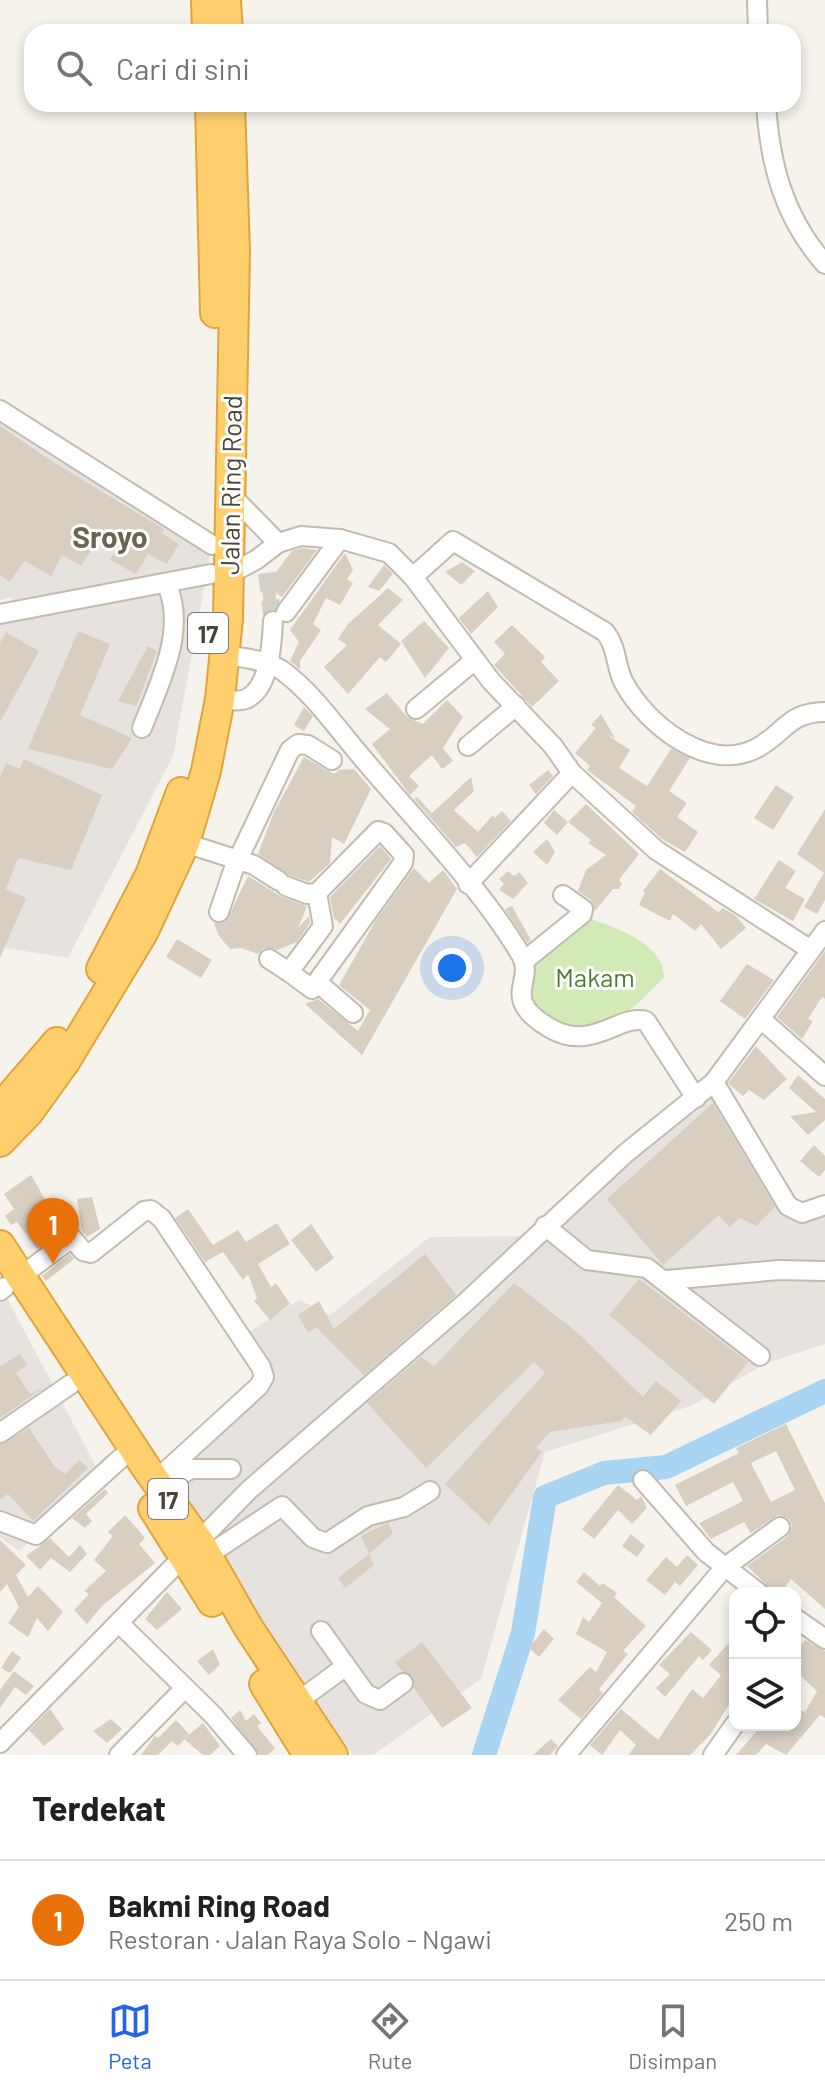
<!DOCTYPE html>
<html lang="id">
<meta charset="utf-8">
<style>
body{margin:0;font-family:Barlow,sans-serif;background:#f2f2f2;color:#202124}
.controls{position:absolute;right:24px;bottom:24px;display:grid;overflow:hidden;border-radius:16px;box-shadow:0 4px 12px #0003}
.controls button{width:72px;height:72px;display:grid;place-items:center;padding:0;border:0;border-bottom:2px solid #e0e0e0;background:#fff;color:#202124;font:40px sans-serif}
.you{position:absolute;left:452px;top:968px;width:28px;height:28px;margin:-20px;border:6px solid #fff;border-radius:50%;background:#1a73e8;box-shadow:0 0 0 12px #1a73e833}
.badge{display:grid;place-items:center;width:52px;height:52px;border-radius:50%;background:#2563eb;color:#fff;font-size:26px;font-weight:700}
.pin{position:absolute;translate:-50% -66px;filter:drop-shadow(0 2px 4px #0008)}
.pin::after{content:'';position:absolute;top:42px;width:28px;height:24px;background:inherit;clip-path:polygon(0 0,100% 0,50% 100%)}
.list{margin:0;padding:0;list-style:none}
h2{display:flex;justify-content:space-between;align-items:center;height:104px;margin:0;padding:0 32px;font-size:34px}
h2 small{font-size:26px;font-weight:400;color:#757577}
.list li{display:grid;grid-template-columns:52px 1fr auto;gap:24px;align-items:center;box-sizing:border-box;height:120px;padding:0 32px;border-top:2px solid #e0e0e0}
.list b{display:block;font-size:30px;white-space:nowrap}
.list p{margin:0;font-size:26px;white-space:nowrap;color:#757577}
.list em{font-size:26px;font-style:normal;color:#757577}
.icon{flex:none;width:44px;height:44px;fill:none;stroke:currentColor;stroke-width:2;stroke-linecap:round;stroke-linejoin:round}
.map{position:relative;flex:none;width:825px;height:1755px;overflow:hidden}
.search{position:absolute;background:#fff;box-shadow:0 4px 12px #0003;left:24px;right:24px;top:24px;height:88px;display:flex;align-items:center;gap:20px;box-sizing:border-box;padding:0 28px;border-radius:24px;color:#757577;font-size:30px}
.sheet{height:224px;background:#fff}
nav{display:flex;justify-content:space-around;align-items:center;box-sizing:border-box;height:112px;border-top:2px solid #e0e0e0;background:#fff;font-size:22px;color:#757577}
nav a{display:grid;justify-items:center;gap:4px}
nav .on{color:#2563eb}
.map>svg:first-child{display:block}
.industrial{fill:#e6e2dd}
.green{fill:#d2eab5}
.lines{fill:none;stroke-linecap:round;stroke-linejoin:round}
.river{stroke:#a9d4f2;stroke-width:24}
.building{fill:#d8cfc1;fill-rule:evenodd}
.minor-tunnel{stroke:#d4d0c8;stroke-width:18;stroke-dasharray:18 9;stroke-linecap:butt}
.minor-casing{stroke:#c2bbae;stroke-width:22}
.highway-casing{stroke:#e0a43c;stroke-width:32}
.minor{stroke:#fff;stroke-width:18}
.highway{stroke:#ffcf6e;stroke-width:28}
.labels{text-anchor:middle;dominant-baseline:central;stroke-width:6;stroke-linejoin:round;paint-order:stroke}
.shield{fill:#fff;stroke:#817c74;stroke-width:2}
.shield-label{font-size:24px;font-weight:bold;fill:#4b4439}
.street-label{font-size:26px;fill:#4b4439;stroke:#fff}
.park-label{font-size:26px;fill:#4a7f2a;stroke:#fff}
.quarter-label{font-size:30px;font-weight:bold;fill:#6e6250;stroke:#fff}
</style>
<div class="map">
<svg width="825" height="1755" viewBox="0 0 825 1755">
<rect width="100%" height="100%" fill="#f6f3ec"/>
<g class="industrial">
<polygon points="0,406 212,545 173,756 68,958 0,947 0,620 13,597 0,600"/>
<polygon points="714,1082 792,1209 825,1203 825,1344 767,1363 691,1406 545,1452 481,1679 373,1755 353,1755 160,1488 259,1386 241,1337 299,1300 330,1315 430,1237 535,1236"/>
<polygon points="0,1285 101,1476 19,1551 0,1537"/>
</g>
<path class="green" d="M 586,917 C 613,927 664,942 664,977 C 639,1004 605,1039 563,1028 C 551,1025 537,1010 527,1003 L 528,965 Z"/>
<g class="lines">
<polyline class="river" points="484,1755 523,1633 545,1497 604,1473 666,1467 825,1391"/>
</g>
<g class="building">
<polygon points="0,426 56,464 164,529 162,533 179,544 167,564 148,554 136,574 110,560 116,551 97,541 81,566 62,555 51,576 24,561 10,582 0,575"/>
<polygon points="302,548 317,550 282,597 276,593 275,609 265,612 260,575 276,572 292,551"/>
<polygon points="345,553 353,570 347,579 353,583 340,605 326,598 313,624 321,630 300,661 300,669 290,661 299,642 290,630"/>
<polygon points="462,562 475,571 461,585 445,572"/>
<polygon points="384,565 393,574 379,591 368,587"/>
<polygon points="388,588 403,600 378,625 401,644 386,662 380,657 348,694 324,667 347,645 338,639 348,624"/>
<polygon points="488,591 498,607 471,634 459,618"/>
<polygon points="424,621 449,648 425,678 401,641"/>
<polygon points="512,625 545,657 541,662 559,681 532,707 494,665 505,654 494,642"/>
<polygon points="78,631 110,644 80,715 132,738 112,769 28,749"/>
<polygon points="6,632 39,651 0,722 0,643"/>
<polygon points="148,646 157,651 136,706 118,701"/>
<polygon points="387,693 407,717 423,724 447,700 463,717 443,748 453,761 442,769 432,755 409,776 419,786 410,795 372,744 390,729 365,709"/>
<polygon points="304,707 313,716 304,731 294,725"/>
<polygon points="601,714 615,738 606,734 630,750 619,768 647,786 671,749 690,758 669,791 687,803 677,817 698,832 685,852 662,839 632,812 636,806 587,770 590,766 575,753 596,728 591,725"/>
<polygon points="304,757 334,774 339,770 354,769 371,789 344,844 332,837 330,863 309,882 289,875 258,854 274,812"/>
<polygon points="24,759 102,795 71,870 18,858 6,889 26,898 0,958 0,777 6,763 20,769"/>
<polygon points="548,770 553,776 536,794 529,785"/>
<polygon points="471,777 474,791 454,810 478,832 493,815 495,818 502,811 511,821 477,857 465,843 456,847 414,799 417,797 432,813"/>
<polygon points="776,785 794,797 773,830 754,818"/>
<polygon points="586,804 639,854 619,880 622,883 619,889 613,889 595,911 591,900 578,891 586,870 606,855 588,843 591,840 568,822"/>
<polygon points="825,809 825,900 817,914 804,907 824,873 797,854"/>
<polygon points="554,810 568,822 557,835 544,823"/>
<polygon points="547,839 555,852 547,865 533,852"/>
<polygon points="380,846 391,859 340,924 334,918 330,897"/>
<polygon points="779,860 796,871 785,888 805,899 793,921 754,899"/>
<polygon points="414,868 429,883 443,870 457,889 362,1055 305,1004 318,999 358,1031 370,1010 339,985 376,920"/>
<polygon points="660,869 718,912 723,908 736,916 746,928 721,949 701,924 695,931 673,914 670,921 639,905 645,892 643,891"/>
<polygon points="508,871 514,876 519,872 528,883 513,899 499,890 504,884 499,879"/>
<polygon points="248,876 282,897 307,906 298,928 309,916 310,923 297,942 277,950 264,948 258,954 241,948 230,949 219,936 214,923 227,920"/>
<polygon points="512,906 531,940 527,943 505,909"/>
<polygon points="177,939 212,960 201,978 166,957"/>
<polygon points="825,951 825,999 822,997 808,1019 813,1021 802,1039 777,1017"/>
<polygon points="747,964 774,980 745,1019 720,1001"/>
<polygon points="756,1046 787,1079 764,1100 749,1090 743,1096 728,1083"/>
<polygon points="798,1075 825,1099 825,1120 808,1135 790,1116 816,1112 789,1088"/>
<polygon points="713,1103 775,1207 756,1226 740,1218 729,1227 719,1215 663,1265 607,1199"/>
<polygon points="814,1145 825,1156 825,1170 819,1177 800,1161"/>
<polygon points="31,1175 50,1208 57,1204 69,1227 37,1249 17,1222 11,1225 5,1216 14,1209 4,1194"/>
<polygon points="92,1197 100,1229 87,1237 82,1231 77,1199"/>
<polygon points="188,1209 213,1245 238,1230 246,1242 277,1223 290,1244 258,1264 271,1287 276,1283 290,1304 270,1320 254,1301 257,1298 248,1274 243,1280 223,1252 205,1262 175,1218"/>
<polygon points="311,1224 334,1258 316,1272 291,1240"/>
<polygon points="70,1254 74,1259 46,1281 42,1276"/>
<polygon points="425,1254 456,1295 364,1375 316,1327 308,1333 298,1315 319,1301 334,1329"/>
<polygon points="639,1279 748,1362 714,1404 609,1315"/>
<polygon points="514,1283 577,1332 643,1397 656,1381 681,1401 651,1435 625,1417 621,1421 550,1432 536,1448 542,1452 489,1525 445,1484 545,1373 534,1362 426,1468 367,1403 421,1357 434,1366"/>
<polygon points="20,1354 27,1365 16,1373 30,1394 46,1386 0,1418 0,1366"/>
<path d="M 786,1424 L 825,1503 L 825,1609 L 791,1579 L 781,1593 L 775,1593 L 747,1566 L 788,1536 L 792,1526 L 789,1519 L 778,1515 L 751,1533 L 744,1522 L 711,1539 L 699,1523 L 743,1501 L 733,1482 L 686,1506 L 675,1485 L 739,1453 L 736,1448 ZM 776,1451 L 795,1490 L 771,1502 L 751,1463 Z"/>
<polygon points="29,1428 55,1467 65,1474 79,1460 88,1468 33,1521 8,1494 0,1500 0,1445"/>
<polygon points="618,1485 637,1500 641,1496 647,1508 632,1524 618,1510 594,1539 582,1529"/>
<polygon points="105,1489 108,1493 86,1514 92,1521 85,1528 72,1518"/>
<polygon points="125,1515 145,1538 139,1544 155,1563 102,1606 87,1624 74,1610 89,1594 84,1591 106,1571 94,1560 113,1536 108,1532"/>
<polygon points="388,1523 393,1533 369,1554 361,1536"/>
<polygon points="631,1534 645,1546 637,1557 622,1546"/>
<polygon points="50,1538 69,1557 80,1545 87,1554 70,1572 51,1558 40,1570 26,1556"/>
<polygon points="0,1540 26,1565 16,1575 28,1597 38,1586 63,1612 48,1631 37,1618 28,1637 8,1623 19,1607 7,1584 0,1592"/>
<polygon points="369,1554 374,1565 345,1588 338,1578"/>
<polygon points="687,1555 698,1565 680,1586 675,1582 665,1595 646,1580 666,1557 677,1567"/>
<polygon points="584,1572 600,1586 602,1583 617,1593 614,1597 646,1626 623,1651 628,1654 599,1689 603,1693 581,1719 558,1700 590,1667 596,1672 607,1652 576,1634 583,1617 589,1622 602,1603 576,1582"/>
<polygon points="167,1592 182,1609 157,1630 145,1619"/>
<polygon points="544,1629 554,1639 539,1657 529,1648"/>
<polygon points="691,1632 712,1650 703,1660 699,1656 665,1697 656,1688 670,1674 659,1665"/>
<polygon points="735,1636 735,1695 710,1735 690,1755 628,1755 636,1745 620,1730 602,1755 590,1745 621,1709 658,1740 692,1689 703,1698 721,1675 709,1665"/>
<polygon points="805,1640 825,1651 825,1718 820,1715 786,1755 766,1744 756,1755 736,1755 762,1725 795,1725 795,1708 805,1712 817,1691 795,1671 802,1660 795,1653"/>
<polygon points="422,1642 472,1708 442,1728 414,1688 413,1677 402,1671 395,1662"/>
<polygon points="213,1649 220,1665 209,1675 197,1661"/>
<polygon points="12,1651 21,1658 10,1673 1,1668"/>
<polygon points="14,1671 34,1686 26,1695 15,1687 0,1708 0,1690"/>
<polygon points="50,1709 64,1729 44,1746 29,1730"/>
<polygon points="240,1710 246,1721 254,1714 261,1723 257,1726 275,1748 268,1755 259,1755 231,1718"/>
<polygon points="111,1719 122,1729 107,1743 93,1731"/>
<polygon points="176,1720 189,1734 178,1746 172,1741 158,1755 141,1755 155,1736 158,1738"/>
<polygon points="203,1723 220,1746 210,1755 203,1755 184,1739"/>
<polygon points="551,1739 558,1746 550,1755 533,1755"/>
</g>
<g class="lines">
<polyline class="minor-tunnel" points="267,573 273,621"/>
<defs>
<g id="minor">
<polyline points="757,0 758,32"/>
<path d="M 766,104 C 770,165 784,218 825,264"/>
<polyline points="0,410 212,545"/>
<polyline points="230,494 278,543"/>
<polyline points="229,574 256,560 278,543 301,536 340,539 389,553 413,577 491,681 553,746 572,773 656,850 811,950"/>
<path d="M 413,577 L 453,541 L 605,632 C 618,648 615,667 624,683 C 647,725 708,774 757,748 C 785,733 788,712 825,712"/>
<polyline points="286,612 340,539"/>
<polyline points="0,614 211,574"/>
<path d="M 225,655 C 244,658 267,660 283,671 C 316,696 338,730 365,761 C 415,820 482,889 521,955 C 536,982 499,997 548,1027 C 592,1054 619,1013 646,1021 L 696,1098"/>
<path d="M 220,699 C 227,700 239,702 246,699 C 270,688 272,643 273,621"/>
<polyline points="416,709 475,660"/>
<path d="M 142,728 C 159,684 188,629 166,583"/>
<polyline points="468,746 516,706"/>
<polyline points="185,843 254,865 279,881"/>
<polyline points="468,884 572,773"/>
<polyline points="286,886 307,894 317,893 378,831 384,833 404,855 403,863 312,989 289,972 323,926 317,893"/>
<polyline points="219,912 234,868 290,750 298,744 308,745 332,760"/>
<polyline points="269,959 289,972"/>
<polyline points="524,961 582,914 583,909 563,895"/>
<polyline points="317,982 353,1013"/>
<polyline points="761,1019 825,1076"/>
<polyline points="714,1082 788,1206 802,1213 825,1205"/>
<polyline points="545,1226 587,1260 647,1268 760,1356"/>
<polyline points="21,1276 72,1238 83,1251 91,1253 144,1211 151,1210 162,1219 261,1367 264,1377 259,1386 155,1481"/>
<polyline points="667,1280 779,1270 825,1271"/>
<polyline points="0,1291 5,1287"/>
<polyline points="0,1433 71,1384"/>
<polyline points="643,1480 706,1552 759,1593"/>
<polyline points="162,1486 191,1469 231,1469"/>
<polyline points="0,1521 36,1535 121,1458"/>
<polyline points="199,1561 282,1506 313,1538 327,1543 368,1516 404,1507 430,1491"/>
<polyline points="795,1618 825,1639"/>
<polyline points="120,1624 213,1715 247,1755"/>
<polyline points="321,1631 366,1694 380,1700 403,1683"/>
<polyline points="297,1702 346,1666"/>
<polyline points="0,1743 249,1490 466,1302 626,1153 714,1082 825,931"/>
<polyline points="119,1755 185,1688"/>
<polyline points="566,1755 724,1568 780,1527"/>
<polyline points="713,1755 735,1724"/>
</g>
<g id="highway">
<polyline points="206,0 207,32"/>
<polyline points="226,0 228,32"/>
<polyline points="210,104 215,313"/>
<polyline points="101,969 150,875 181,792"/>
<polyline points="0,1108 57,1042"/>
<polyline points="0,1142 29,1112 65,1062 143,933 185,843 206,771 220,699 228,619 235,251 230,104"/>
<polyline points="0,1245 147,1469 200,1543 248,1627 333,1755"/>
<polyline points="153,1508 212,1602"/>
<polyline points="264,1684 308,1755"/>
</g>
</defs>
<use href="#minor" class="minor-casing"/>
<use href="#highway" class="highway-casing"/>
<use href="#minor" class="minor"/>
<use href="#highway" class="highway"/>
</g>
<g class="labels">
<g class="shield">
<rect x="188" y="613" width="40" height="40" rx="6"/>
<rect x="148" y="1479" width="40" height="40" rx="6"/>
</g>
<g class="shield-label">
<text x="208" y="633">17</text>
<text x="168" y="1499">17</text>
</g>
<g class="street-label">
<text transform="translate(230 485) rotate(-89)">Jalan Ring Road</text>
</g>
<g class="park-label">
<text x="595" y="976">Makam</text>
</g>
<g class="quarter-label">
<text x="110" y="536">Sroyo</text>
</g>
</g>
</svg>
<div class="controls">
<button><svg class="icon" aria-label="locate" viewBox="0 0 24 24"><circle cx="12" cy="12" r="6"/><path d="M12 2v4M12 18v4M2 12h4M18 12h4"/></svg></button>
<button><svg class="icon" aria-label="layers" viewBox="0 0 24 24"><path d="M12 4l9 5-9 5-9-5zM3 14l9 5 9-5"/></svg></button>
</div>
<div class="you"></div>
<div class="pin badge" style="left:53px;top:1264px;background:#e8710a">1</div>
<div class="search"><svg class="icon" aria-label="search" viewBox="0 0 24 24"><circle cx="10" cy="10" r="6"/><path d="M15 15l6 6"/></svg>Cari di sini</div>
</div>
<section class="sheet">
<h2>Terdekat<small></small></h2>
<ul class="list">
<li><span class="badge" style="background:#e8710a">1</span><div><b>Bakmi Ring Road</b><p>Restoran · Jalan Raya Solo - Ngawi</p></div><em>250 m</em></li>
</ul>
</section>
<nav>
<a class="on"><svg class="icon" aria-label="map" viewBox="0 0 24 24"><path d="M3 6l6-2 6 2 6-2v14l-6 2-6-2-6 2zM9 4v14M15 6v14"/></svg>Peta</a>
<a><svg class="icon" aria-label="directions" viewBox="0 0 24 24"><path d="M12 3l9 9-9 9-9-9zM9 14v-3h6M13 9l2 2-2 2"/></svg>Rute</a>
<a><svg class="icon" aria-label="saved" viewBox="0 0 24 24"><path d="M7 4h10v16l-5-4-5 4z"/></svg>Disimpan</a>
</nav>
